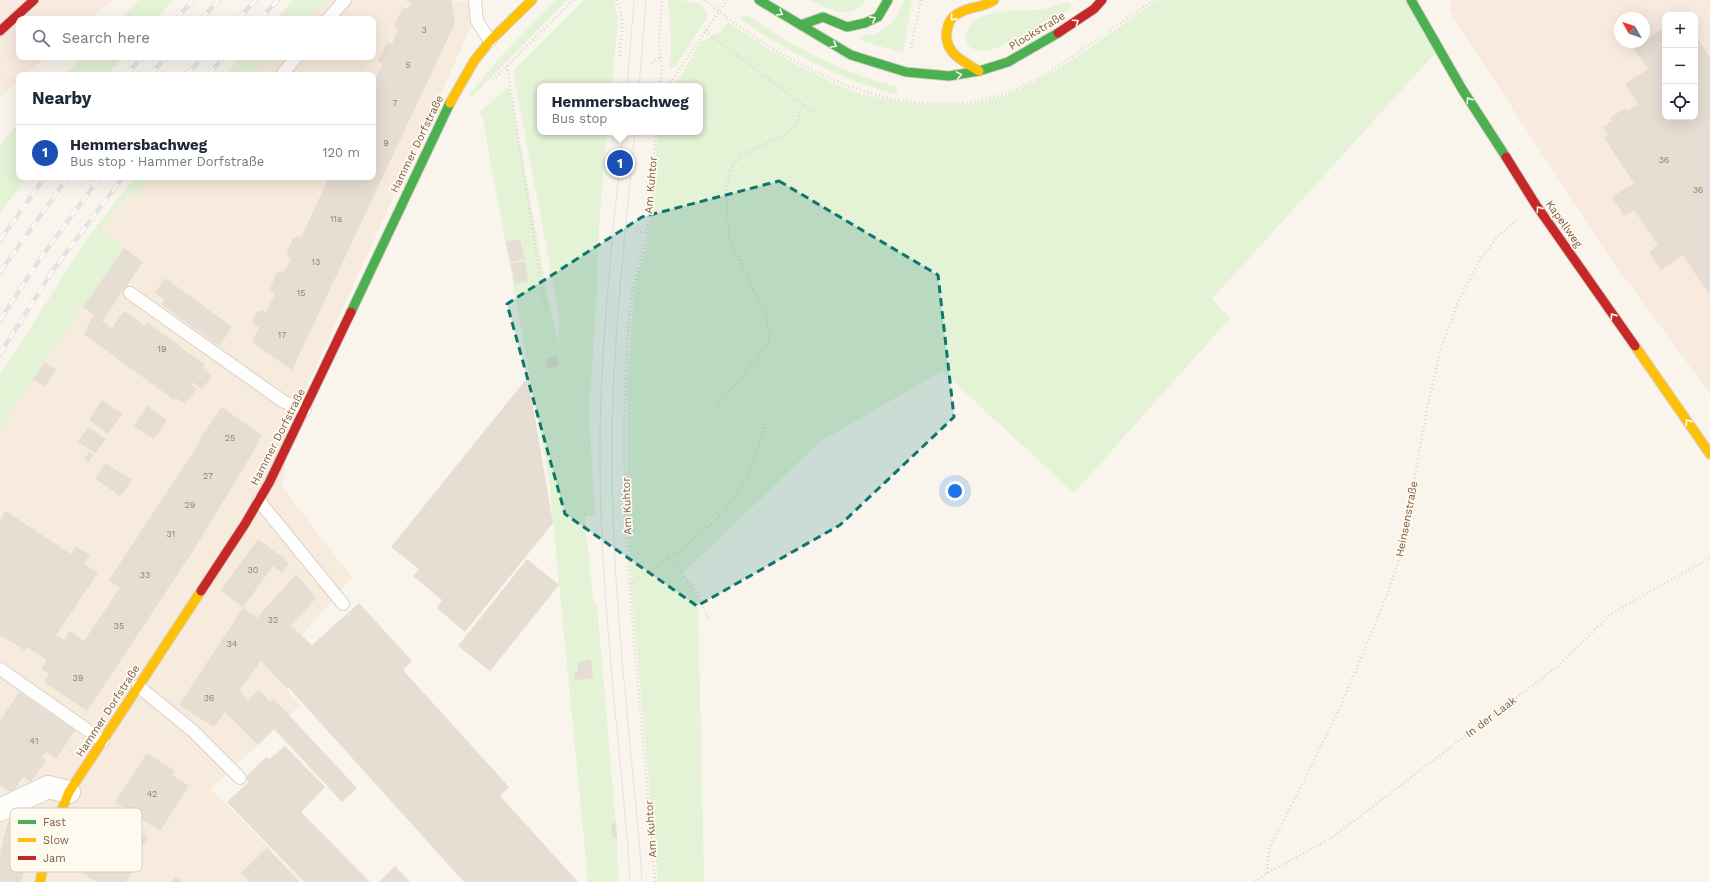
<!DOCTYPE html>
<meta charset="utf-8">
<style>
body{margin:0;font-family:"Work Sans",sans-serif;background:#f2f2f3;color:#1f2937}
.controls{position:absolute;right:12px;top:12px;display:grid;overflow:hidden;border-radius:8px;box-shadow:0 4px 16px #0002}
.controls button{width:36px;height:36px;display:grid;place-items:center;padding:0;border:0;border-bottom:1px solid #e0e1e3;background:#fff;color:#1f2937;font:20px sans-serif}
.compass{position:absolute;left:1614px;top:12px;width:36px;height:36px;border-radius:50%;background:#fff;box-shadow:0 4px 16px #0002;rotate:310deg}
.you{position:absolute;left:955px;top:491px;width:14px;height:14px;margin:-10px;border:3px solid #fff;border-radius:50%;background:#1a73e8;box-shadow:0 0 0 6px #1a73e833}
.badge{display:grid;place-items:center;width:26px;height:26px;border-radius:50%;background:#d93025;color:#fff;font-size:13px;font-weight:700}
.pin{position:absolute;translate:-50% -50%;border:2px solid #fff;box-shadow:0 1px 4px #0006}
.popup{position:absolute;left:537px;top:83px;width:166px;height:52px;box-sizing:border-box;display:grid;place-content:center;border-radius:8px;background:#fff;filter:drop-shadow(0 1px 3px #0005);font-size:13px;white-space:nowrap;color:#747a83}
.popup b{font-size:15px;color:#1f2937}
.popup::after{content:'';position:absolute;left:50%;top:100%;margin-left:-8px;border:8px solid transparent;border-top-color:#fff}
.list{margin:0;padding:0;list-style:none}
h2{display:flex;justify-content:space-between;align-items:center;height:52px;margin:0;padding:0 16px;font-size:17px}
h2 small{font-size:13px;font-weight:400;color:#747a83}
.list li{display:grid;grid-template-columns:26px 1fr auto;gap:12px;align-items:center;box-sizing:border-box;height:56px;padding:0 16px;border-top:1px solid #e0e1e3}
.list b{display:block;font-size:15px;white-space:nowrap}
.list p{margin:0;font-size:13px;white-space:nowrap;color:#747a83}
.list em{font-size:13px;font-style:normal;color:#747a83}
.icon{flex:none;width:22px;height:22px;fill:none;stroke:currentColor;stroke-width:2;stroke-linecap:round;stroke-linejoin:round}
.map{position:relative;flex:none;width:1710px;height:882px;overflow:hidden}
.search{position:absolute;background:#fff;box-shadow:0 4px 16px #0002;left:16px;top:16px;width:360px;height:44px;display:flex;align-items:center;gap:10px;box-sizing:border-box;padding:0 14px;border-radius:8px;color:#747a83;font-size:15px}
.panel{position:absolute;background:#fff;box-shadow:0 4px 16px #0002;left:16px;top:72px;width:360px;height:108px;border-radius:8px}
.map>svg:first-child{display:block}
.residential{fill:#f6ebdc}
.commercial{fill:#f9eae0;fill-rule:evenodd}
.green{fill:#e4f2d6}
.building{fill:#e6ddd3}
.lines{fill:none;stroke-linecap:round;stroke-linejoin:round}
.lane-casing{stroke:#d9d2ca;stroke-width:14}
.street-casing{stroke:#d9d2ca;stroke-width:24}
.fast-casing{stroke:#d9d1c8;stroke-width:11}
.slow-casing{stroke:#d9d1c8;stroke-width:11}
.jam-casing{stroke:#d9d1c8;stroke-width:11}
.path{stroke:#dcd5cd;stroke-width:2.5;stroke-dasharray:1 3;stroke-linecap:butt}
.lane{stroke:#fefefc;stroke-width:12}
.street{stroke:#fefefc;stroke-width:22}
.fast{stroke:#4caf50;stroke-width:9}
.slow{stroke:#ffc107;stroke-width:9}
.jam{stroke:#c62828;stroke-width:9}
.tram{stroke:#e5e2e6;stroke-width:1}
.rail-casing{stroke:#e5e2e6;stroke-width:4.5}
.rail{stroke:#fffaef;stroke-width:3;stroke-dasharray:9;stroke-linecap:butt}
.oneway{stroke:#fffaef}
.marked{fill:#0f766e;fill-opacity:0.2;stroke:#0f766e;stroke-width:3;stroke-dasharray:8 5;stroke-linejoin:round}
.labels{text-anchor:middle;dominant-baseline:central;stroke-width:3.5;stroke-linejoin:round;paint-order:stroke}
.number-label{font-size:9px;fill:#987f6c}
.street-label{font-size:11px;fill:#7c5d47;stroke:#fffaef}
.key{fill:#fffaef;stroke:#d8cbbd;stroke-width:1}
.key-label{font-size:11px;fill:#7c5d47}
</style>
<div class="map">
<svg width="1710" height="882" viewBox="0 0 1710 882">
<rect width="100%" height="100%" fill="#f9f5ed"/>
<polygon class="residential" points="329,0 480,1 472,25 287,430 283,488 352,578 270,671 300,705 211,789 302,882 0,882 0,432 18,401 124,248 100,231 126,196 151,177 373,177 373,75 250,75 268,57 373,57 373,19 308,19"/>
<g class="commercial">
<polygon points="0,0 112,0 89,19 19,19 19,57 46,57 25,75 19,75 19,80 0,97"/>
<path d="M 1451,0 L 1710,0 L 1710,394 L 1617,267 L 1523,125 L 1449,10 ZM 1665,15 L 1695,15 L 1695,117 L 1665,117 ZM 1620,18 L 1644,18 L 1644,42 L 1620,42 Z"/>
</g>
<g class="green">
<polygon points="139,0 173,0 156,19 120,19"/>
<polygon points="294,0 329,0 308,19 276,19"/>
<polygon points="556,0 567,0 472,97 469,94 504,53"/>
<polygon points="584,0 614,0 618,19 612,86 540,86 540,132 607,132 599,226 597,288 589,413 595,516 585,516 593,600 597,604 617,838 618,882 588,882 549,479 482,115 479,113 509,86 551,313 559,346 559,314 513,71"/>
<path d="M 668,0 C 684,0 708,0 707,18 L 675,67 L 670,69 L 671,37 Z"/>
<path d="M 810,0 L 866,0 C 851,22 828,9 810,0 Z"/>
<path d="M 904,0 L 912,0 L 903,53 L 860,40 L 859,37 C 863,34 866,36 871,35 C 887,32 900,15 904,0 Z"/>
<path d="M 1158,0 L 1409,0 L 1437,51 L 1212,299 L 1230,318 L 1074,493 L 942,371 L 821,441 L 682,574 L 693,587 L 698,599 L 704,882 L 658,882 L 631,585 L 627,489 L 627,384 L 634,294 L 637,277 L 647,247 L 658,132 L 700,132 L 700,86 L 674,86 L 701,42 L 720,32 L 728,22 C 768,50 809,74 855,92 C 863,95 873,96 881,98 C 927,108 978,110 1021,89 C 1070,66 1113,30 1158,0 Z"/>
<path d="M 1067,2 L 1070,4 L 1071,7 L 1069,10 C 1052,18 1000,50 984,51 C 956,51 964,21 986,15 C 1004,9 1025,12 1044,9 C 1052,7 1059,4 1067,2 Z"/>
<path d="M 743,16 L 749,16 C 794,48 844,73 898,87 L 896,94 C 839,80 788,52 740,19 Z"/>
<polygon points="82,57 122,57 107,75 64,75"/>
<polygon points="240,57 268,57 250,75 224,75"/>
<polygon points="19,122 19,177 27,177 0,213 0,146"/>
<polygon points="135,177 151,177 134,195 126,196 100,230 124,248 18,401 0,432 0,375 89,236"/>
</g>
<g class="building">
<polygon points="405,0 451,0 455,23 292,370 252,342 259,327 254,325 252,321 257,312 262,310 266,312 275,294 270,289 277,272 285,271 291,258 288,256 287,253 293,238 298,236 301,238 329,177 373,177 373,78 375,79 382,65 378,61 386,45 389,43 392,44 398,30 394,26 402,9 406,8 408,9 411,3"/>
<polygon points="1665,27 1665,117 1695,117 1695,35 1710,57 1710,296 1683,255 1661,270 1649,252 1658,245 1634,210 1624,216 1612,197 1634,183 1604,138 1608,135 1603,127 1612,121 1610,118 1625,108 1627,111 1638,104 1625,84 1648,69 1633,48"/>
<polygon points="520,239 525,259 510,262 506,242"/>
<polygon points="124,248 143,262 102,321 112,328 124,311 145,326 148,323 205,365 203,368 212,376 202,389 192,382 191,385 197,389 185,404 176,398 174,400 84,334 88,327 87,326 94,315 83,307"/>
<polygon points="525,261 528,281 515,284 511,264"/>
<polygon points="165,278 232,327 219,346 161,304 165,300 155,293"/>
<polygon points="557,356 559,366 547,369 546,359"/>
<polygon points="45,362 56,370 44,387 33,379"/>
<polygon points="528,377 553,523 465,632 437,608 442,600 413,576 419,569 391,547"/>
<polygon points="102,400 122,414 108,434 89,420"/>
<polygon points="147,406 167,420 154,439 134,426"/>
<polygon points="222,407 261,435 255,449 193,551 87,711 44,682 49,674 41,669 47,660 27,647 24,650 0,635 0,520 6,511 71,554 76,546 90,555 84,564 98,573 56,635 64,640 70,631 84,641 120,588 109,580 200,442 198,441"/>
<polygon points="88,427 106,439 95,453 78,442"/>
<polygon points="89,452 93,455 89,462 84,459"/>
<polygon points="106,463 132,480 120,496 95,479"/>
<polygon points="258,539 281,556 281,555 289,564 282,573 273,566 243,607 221,590"/>
<polygon points="527,559 559,585 490,671 458,646"/>
<polygon points="296,574 316,598 291,626 312,645 359,603 412,661 403,670 509,787 500,796 578,882 464,882 288,687 287,689 261,661 239,690 248,700 259,690 270,702 274,699 357,788 342,802 274,729 258,745 225,712 214,727 179,705 243,608 257,618"/>
<polygon points="591,659 593,678 575,680 574,672 578,672 578,662"/>
<polygon points="19,692 75,730 56,759 46,752 42,757 46,760 31,782 23,777 12,793 0,785 0,721"/>
<polygon points="285,746 325,787 301,812 370,882 304,882 227,802 249,782 245,778 266,757 269,759"/>
<polygon points="147,753 175,771 172,775 189,786 160,831 115,802"/>
<polygon points="110,809 139,827 137,830 148,837 130,865 135,868 126,882 97,882 74,868"/>
<polygon points="22,810 30,814 28,819 37,824 21,882 0,882 0,853 7,825 14,812 20,815"/>
<polygon points="616,823 617,838 613,838 611,824"/>
<polygon points="267,848 300,882 250,882 241,873"/>
<polygon points="395,866 410,882 379,882"/>
<polygon points="177,876 183,882 171,882"/>
</g>
<g class="lines">
<defs>
<g id="lane">
<polyline points="475,0 477,21 490,41"/>
<polyline points="328,19 345,0"/>
<polyline points="282,75 296,57"/>
<polyline points="130,293 284,402 305,410"/>
<polyline points="259,501 343,604"/>
<polyline points="0,669 103,741"/>
<polyline points="138,686 193,731 240,778"/>
</g>
<polyline id="street" points="0,810 48,787 69,792"/>
<g id="fast">
<polyline points="759,0 851,55 906,72 949,76 979,71 1008,62 1058,33"/>
<polyline points="1411,0 1462,89 1506,157"/>
<polyline points="801,25 823,17 847,27 865,23 878,17 888,0"/>
<polyline points="351,312 450,103"/>
</g>
<g id="slow">
<path d="M 979,71 C 963,61 943,53 947,30 C 948,23 952,16 959,13 C 970,6 983,8 994,0"/>
<polyline points="450,103 474,61 490,41 532,0"/>
<polyline points="1635,346 1710,454"/>
<polyline points="40,882 48,844 69,792 201,591"/>
</g>
<g id="jam">
<polyline points="0,31 34,0"/>
<polyline points="1058,33 1094,9 1102,0"/>
<polyline points="1506,157 1536,205 1635,346"/>
<polyline points="201,591 245,524 269,483 351,312"/>
</g>
</defs>
<use href="#lane" class="lane-casing"/>
<use href="#street" class="street-casing"/>
<use href="#fast" class="fast-casing"/>
<use href="#slow" class="slow-casing"/>
<use href="#jam" class="jam-casing"/>
<g class="path">
<path d="M 616,0 C 626,23 621,35 619,59"/>
<path d="M 705,0 C 787,68 913,136 1019,88 C 1048,75 1075,55 1101,36"/>
<polyline points="1110,30 1154,0"/>
<polyline points="705,31 814,113"/>
<polyline points="911,48 921,0"/>
<polyline points="652,63 661,57"/>
<polyline points="507,66 545,308"/>
<polyline points="493,80 573,0"/>
<polyline points="660,86 662,69 659,41 662,0"/>
<polyline points="668,86 727,0"/>
<polyline points="636,232 647,232"/>
<polyline points="716,407 767,346 770,334 764,311 729,239 726,188 733,164 743,154 786,135 793,129 798,120 802,104"/>
<polyline points="669,558 694,587 709,620"/>
<path d="M 630,584 C 669,557 712,532 739,491 C 752,471 759,447 766,423"/>
<polyline points="1267,873 1269,848 1304,781 1343,701 1388,593 1402,550 1427,409 1441,348 1459,300 1481,258 1497,237 1517,220"/>
<path d="M 655,882 C 642,697 613,511 629,325 C 630,310 631,292 636,277 C 640,262 645,248 647,232 L 656,132"/>
<polyline points="1255,882 1267,873 1330,839 1558,666 1611,614 1710,558"/>
</g>
<use href="#lane" class="lane"/>
<use href="#street" class="street"/>
<use href="#fast" class="fast"/>
<use href="#slow" class="slow"/>
<use href="#jam" class="jam"/>
<g class="tram">
<polyline points="627,86 634,0"/>
<polyline points="639,86 646,0"/>
<path d="M 623,132 C 612,243 599,355 600,466 C 601,594 617,721 628,848 L 630,882"/>
<path d="M 635,132 C 624,244 611,356 612,469 C 613,597 629,725 640,852 L 642,882"/>
</g>
<defs>
<g id="rail">
<polyline points="176,19 193,0"/>
<polyline points="201,19 219,0"/>
<polyline points="238,19 256,0"/>
<polyline points="260,19 278,0"/>
<polyline points="126,75 142,57"/>
<polyline points="150,75 166,57"/>
<polyline points="186,75 203,57"/>
<polyline points="208,75 224,57"/>
<polyline points="0,240 45,177"/>
<polyline points="0,272 68,177"/>
<polyline points="0,320 40,259 100,177"/>
<polyline points="0,354 53,270 123,177"/>
</g>
</defs>
<use href="#rail" class="rail-casing"/>
<use href="#rail" class="rail"/>
</g>
<defs><path id="oneway-chevron" d="M-2-3.5L2.5 0L-2 3.5" fill="none" stroke-width="1.6" stroke-linecap="round" stroke-linejoin="round"/></defs>
<g class="oneway">
<use href="#oneway-chevron" transform="translate(780 13) rotate(31)"/>
<use href="#oneway-chevron" transform="translate(953 18) rotate(132)"/>
<use href="#oneway-chevron" transform="translate(873 19) rotate(-29)"/>
<use href="#oneway-chevron" transform="translate(1076 22) rotate(-34)"/>
<use href="#oneway-chevron" transform="translate(834 45) rotate(30)"/>
<use href="#oneway-chevron" transform="translate(959 75) rotate(-10)"/>
<use href="#oneway-chevron" transform="translate(1469 100) rotate(-123)"/>
<use href="#oneway-chevron" transform="translate(1539 209) rotate(-125)"/>
<use href="#oneway-chevron" transform="translate(1613 316) rotate(-125)"/>
<use href="#oneway-chevron" transform="translate(1688 422) rotate(-125)"/>
</g>
<path class="marked" d="M 779,181 L 938,275 L 954,417 L 840,525 L 697,606 L 565,514 L 507,304 L 642,217 Z"/>
<g class="labels">
<g class="number-label">
<text x="424" y="30">3</text>
<text x="408" y="65">5</text>
<text x="395" y="103">7</text>
<text x="386" y="143">9</text>
<text x="1664" y="160">36</text>
<text x="1698" y="190">36</text>
<text x="336" y="219">11a</text>
<text x="316" y="262">13</text>
<text x="301" y="293">15</text>
<text x="282" y="335">17</text>
<text x="162" y="349">19</text>
<text x="230" y="438">25</text>
<text x="208" y="476">27</text>
<text x="190" y="505">29</text>
<text x="171" y="534">31</text>
<text x="253" y="570">30</text>
<text x="145" y="575">33</text>
<text x="273" y="620">32</text>
<text x="119" y="626">35</text>
<text x="232" y="644">34</text>
<text x="78" y="678">39</text>
<text x="209" y="698">36</text>
<text x="34" y="741">41</text>
<text x="152" y="794">42</text>
</g>
<g class="street-label">
<text transform="translate(1037 31) rotate(-31)">Plockstraße</text>
<text transform="translate(417 144) rotate(-64)">Hammer Dorfstraße</text>
<text transform="translate(651 185) rotate(-85)">Am Kuhtor</text>
<text transform="translate(1564 224) rotate(55)">Kapellweg</text>
<text transform="translate(278 437) rotate(-63)">Hammer Dorfstraße</text>
<text transform="translate(627 506) rotate(-92)">Am Kuhtor</text>
<text transform="translate(1407 519) rotate(-79)">Heinsenstraße</text>
<text transform="translate(108 711) rotate(-57)">Hammer Dorfstraße</text>
<text transform="translate(1491 717) rotate(-37)">In der Laak</text>
<text transform="translate(651 829) rotate(-94)">Am Kuhtor</text>
</g>
</g>
<rect x="10" y="808" width="132" height="64" rx="6" class="key"/>
<rect x="18" y="820" width="18" height="4" fill="#4caf50"/>
<rect x="18" y="838" width="18" height="4" fill="#ffc107"/>
<rect x="18" y="856" width="18" height="4" fill="#c62828"/>
<g class="key-label">
<text x="43" y="826">Fast</text>
<text x="43" y="844">Slow</text>
<text x="43" y="862">Jam</text>
</g>
</svg>
<div class="controls">
<button>+</button>
<button>−</button>
<button><svg class="icon" aria-label="locate" viewBox="0 0 24 24"><circle cx="12" cy="12" r="6"/><path d="M12 2v4M12 18v4M2 12h4M18 12h4"/></svg></button>
</div>
<svg class="compass" viewBox="-18 -18 36 36"><path d="M0-13l5 13h-10z" fill="#e53935"/><path d="M0 13l5-13h-10z" fill="#747a83"/></svg>
<div class="you"></div>
<div class="pin badge" style="left:620px;top:163px;background:#1a4fb4">1</div>
<div class="popup"><b>Hemmersbachweg</b>Bus stop</div>
<div class="search"><svg class="icon" aria-label="search" viewBox="0 0 24 24"><circle cx="10" cy="10" r="6"/><path d="M15 15l6 6"/></svg>Search here</div>
<section class="panel">
<h2>Nearby<small></small></h2>
<ul class="list">
<li><span class="badge" style="background:#1a4fb4">1</span><div><b>Hemmersbachweg</b><p>Bus stop · Hammer Dorfstraße</p></div><em>120 m</em></li>
</ul>
</section>
</div>
